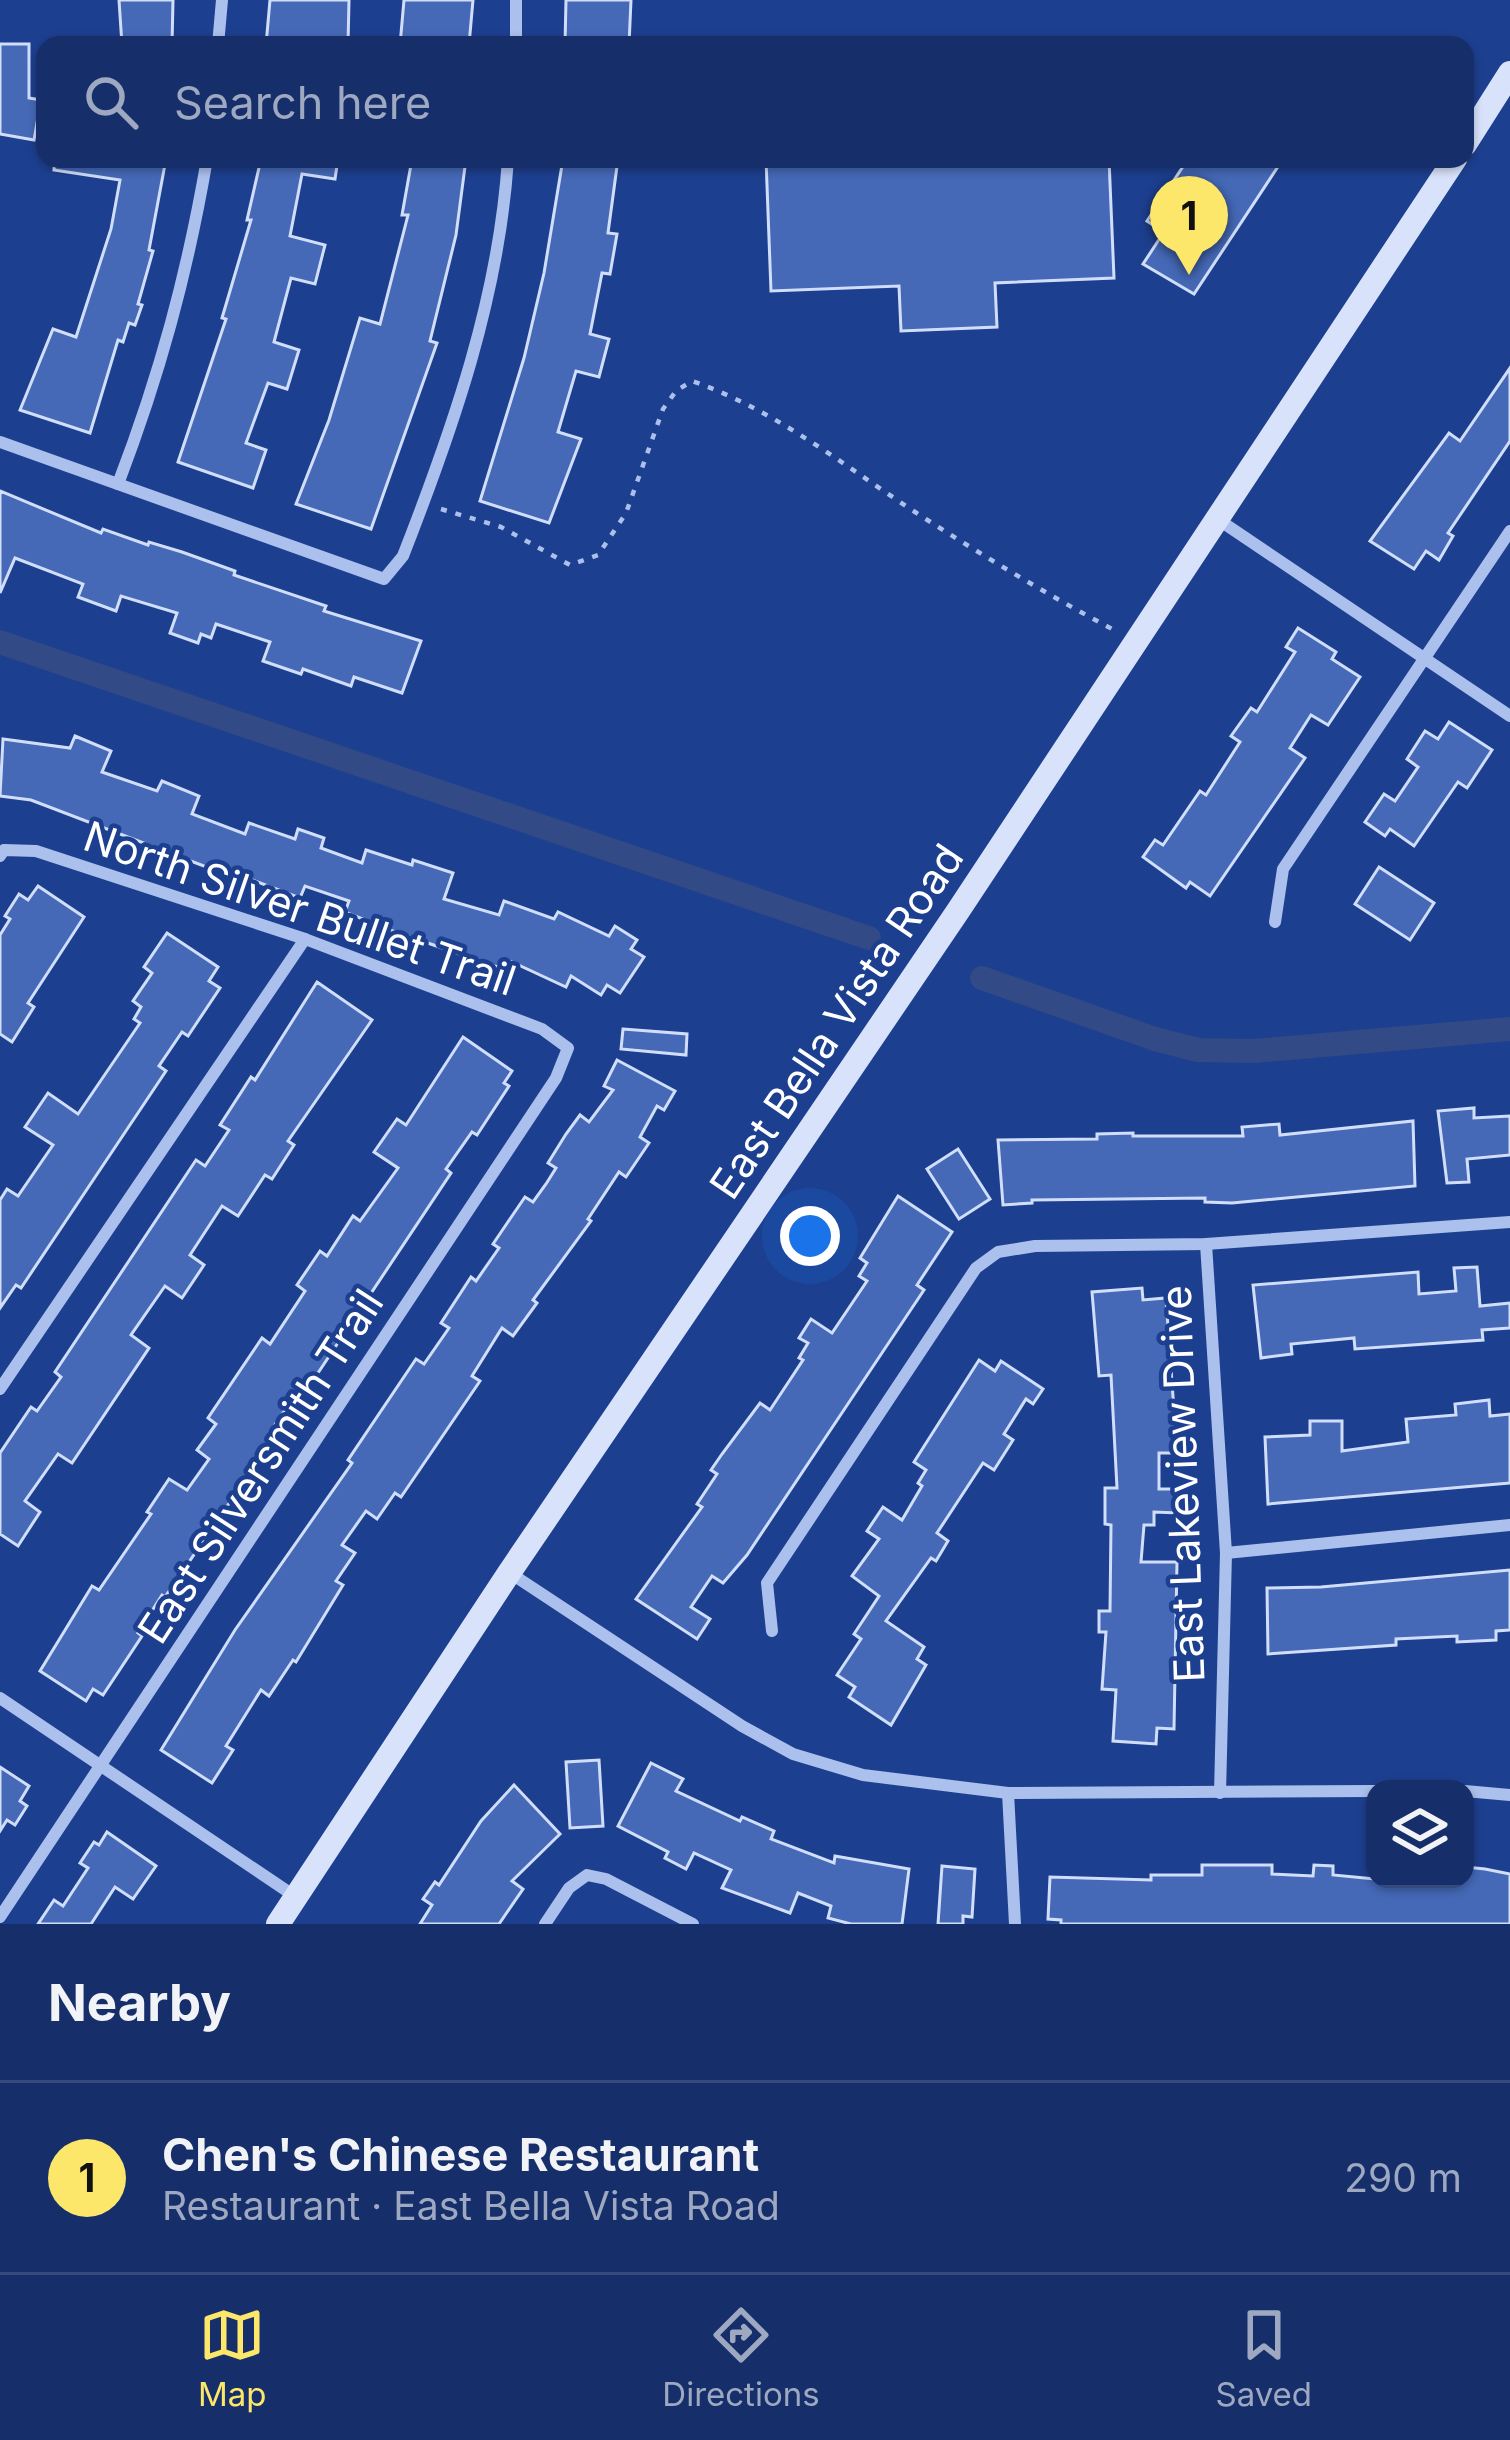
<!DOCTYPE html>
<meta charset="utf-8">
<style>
body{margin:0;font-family:Inter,sans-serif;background:#1f3771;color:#f1f3f6}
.controls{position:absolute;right:36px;bottom:36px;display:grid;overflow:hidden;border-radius:24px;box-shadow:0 3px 9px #0004}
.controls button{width:108px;height:108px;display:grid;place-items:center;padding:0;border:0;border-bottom:3px solid #354a7e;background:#162f6b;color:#f1f3f6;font:60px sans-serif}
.you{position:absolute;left:810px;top:1236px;width:42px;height:42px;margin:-30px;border:9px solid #fff;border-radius:50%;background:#1a73e8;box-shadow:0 0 0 18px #1a73e833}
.badge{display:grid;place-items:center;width:78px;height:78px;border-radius:50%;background:#fde76a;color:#111;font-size:39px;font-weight:700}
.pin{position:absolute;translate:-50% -99px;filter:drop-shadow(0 3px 6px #0008)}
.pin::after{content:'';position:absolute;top:63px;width:42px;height:36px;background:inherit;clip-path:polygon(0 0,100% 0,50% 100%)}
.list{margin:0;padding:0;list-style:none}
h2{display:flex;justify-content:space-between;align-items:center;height:156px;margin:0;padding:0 48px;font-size:51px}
h2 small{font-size:39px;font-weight:400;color:#9ea9c1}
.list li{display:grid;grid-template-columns:78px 1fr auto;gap:36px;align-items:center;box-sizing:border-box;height:192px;padding:0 48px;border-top:3px solid #354a7e}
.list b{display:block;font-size:45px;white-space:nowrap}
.list p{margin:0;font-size:39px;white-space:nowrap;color:#9ea9c1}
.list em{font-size:39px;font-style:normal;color:#9ea9c1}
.icon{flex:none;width:66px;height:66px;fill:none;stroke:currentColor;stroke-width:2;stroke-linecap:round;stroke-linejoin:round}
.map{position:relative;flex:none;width:1510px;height:1924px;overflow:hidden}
.search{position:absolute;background:#162f6b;box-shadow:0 3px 9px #0004;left:36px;right:36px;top:36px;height:132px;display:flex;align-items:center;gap:30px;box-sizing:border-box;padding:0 42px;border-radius:24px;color:#9ea9c1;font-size:45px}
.sheet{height:348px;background:#162f6b}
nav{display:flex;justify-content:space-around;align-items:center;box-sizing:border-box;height:168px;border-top:3px solid #354a7e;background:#162f6b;font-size:33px;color:#9ea9c1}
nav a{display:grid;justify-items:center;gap:6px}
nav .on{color:#fde76a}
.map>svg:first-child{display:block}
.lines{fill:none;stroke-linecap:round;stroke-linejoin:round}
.canal{stroke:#324a86;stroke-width:24}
.building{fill:#4569b7;stroke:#d1defa;stroke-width:3}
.path{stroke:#acc0ed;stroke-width:4.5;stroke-dasharray:6 9;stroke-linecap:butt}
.street{stroke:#acc0ed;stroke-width:12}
.secondary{stroke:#d8e2fa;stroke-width:24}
.labels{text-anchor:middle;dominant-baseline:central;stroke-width:9;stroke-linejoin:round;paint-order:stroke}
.street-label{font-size:42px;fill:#fff;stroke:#1d3f8f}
</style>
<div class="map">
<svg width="1510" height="1924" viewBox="0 0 1510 1924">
<rect width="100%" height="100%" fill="#1d3f8f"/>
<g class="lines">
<g class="canal">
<polyline points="0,642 869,938"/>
<polyline points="982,978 1155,1039 1198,1050 1254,1051 1510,1029"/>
</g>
</g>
<g class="building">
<polygon points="119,0 173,0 172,45 122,45"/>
<polygon points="270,0 349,0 348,45 266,45"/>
<polygon points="404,0 473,0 469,45 400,45"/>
<polygon points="566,0 631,0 629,45 565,45"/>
<polygon points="0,44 29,44 29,98 41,100 34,140 0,134"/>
<polygon points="55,159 166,159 149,250 153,251 138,304 142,305 135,325 129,323 123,342 118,340 90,433 20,410 53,329 76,337 111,229 120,180 54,170"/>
<polygon points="261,159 338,159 335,179 302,174 290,236 325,245 315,284 291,278 274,342 299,350 287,389 268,383 246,443 266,450 253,488 178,462 226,319 222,318 251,220 247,220"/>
<polygon points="412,159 466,159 456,235 430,341 437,343 371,529 296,504 329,420 360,318 380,324 408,215 402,215"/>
<polygon points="563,159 618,159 608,233 617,234 610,274 602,273 590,334 609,339 599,377 576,371 558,432 581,439 549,523 480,501 524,358 544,273"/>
<polygon points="766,159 1109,159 1114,278 995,283 997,327 901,331 899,286 771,291"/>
<polygon points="1188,159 1283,159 1194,294 1143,264 1164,232 1147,221"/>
<polygon points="1510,368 1510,441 1448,533 1453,536 1439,560 1426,551 1414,569 1370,541 1449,433 1460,441"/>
<polygon points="0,491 101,533 103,529 148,545 149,542 182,552 235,571 234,575 326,606 324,611 421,641 402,693 354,677 351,686 303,669 301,674 263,661 270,642 216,624 211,638 201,634 198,643 170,633 177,613 121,596 116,611 78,597 83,584 15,558 0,593"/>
<polygon points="1298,628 1336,652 1332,659 1360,677 1328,725 1311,715 1290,748 1305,758 1210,896 1190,882 1186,888 1143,857 1155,840 1163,845 1200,791 1206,795 1240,742 1231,736 1251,708 1257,712 1295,652 1286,647"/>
<polygon points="1449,722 1492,750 1467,788 1458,782 1414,846 1390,829 1385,836 1365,822 1384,794 1395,801 1418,767 1407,759 1425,731 1438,739"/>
<polygon points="75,736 111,751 102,772 157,791 162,781 199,796 192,814 245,834 249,823 295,839 298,829 324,838 321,848 362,863 366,850 412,865 413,860 453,873 444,899 499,915 504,901 554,919 558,912 609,936 615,926 637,940 631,949 644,957 620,993 607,985 601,995 571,976 566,987 512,962 509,971 390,930 345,912 349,901 305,886 300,898 210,864 209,868 31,800 0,796 3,739 70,748"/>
<polygon points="1379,867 1434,903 1410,940 1355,904"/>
<polygon points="38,886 84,917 28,1003 34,1007 12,1042 0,1034 0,935 10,919 5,916 19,894 28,900"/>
<polygon points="167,933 218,967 209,981 220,988 188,1036 182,1032 159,1066 166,1071 21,1288 16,1285 0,1308 0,1200 7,1189 18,1196 53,1145 25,1127 48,1093 78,1114 140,1023 134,1019 141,1007 133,1001 152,973 144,967"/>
<polygon points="317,982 372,1020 288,1141 294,1145 272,1179 265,1175 238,1216 222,1206 190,1255 204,1265 182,1298 165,1286 131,1335 149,1348 72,1463 58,1454 25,1501 40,1512 18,1546 0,1534 0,1453 31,1407 37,1411 61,1377 55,1372 196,1160 205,1166 229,1130 220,1125 251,1077 255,1080"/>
<polygon points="623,1029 687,1034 686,1055 621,1049"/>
<polygon points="463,1037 512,1071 504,1083 509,1086 477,1135 472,1132 446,1169 451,1173 316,1376 301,1397 296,1394 270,1432 276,1435 165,1597 162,1595 138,1633 142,1636 103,1695 93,1689 86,1701 40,1671 92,1586 99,1590 151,1514 147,1512 169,1479 187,1490 209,1459 197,1450 216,1424 208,1418 262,1338 270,1344 305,1291 297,1285 320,1251 327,1256 353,1216 360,1221 398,1168 374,1152 397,1119 406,1125"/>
<polygon points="617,1060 675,1091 664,1110 657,1106 640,1137 649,1143 626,1177 619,1172 588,1219 591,1221 533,1300 537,1303 513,1336 502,1328 472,1376 480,1381 401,1497 395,1493 377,1519 366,1511 342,1545 355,1553 336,1581 343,1585 296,1662 293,1660 269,1696 261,1690 226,1746 233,1750 212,1783 161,1750 235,1630 352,1463 348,1460 416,1359 424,1364 449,1328 441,1323 471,1277 476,1281 499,1248 493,1244 512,1216 525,1197 533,1202 546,1184 556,1168 548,1163 566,1134 580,1115 589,1122 613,1090 604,1086"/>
<polygon points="1474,1108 1474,1118 1510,1116 1510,1155 1467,1159 1469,1182 1447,1183 1438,1111"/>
<polygon points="1413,1121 1415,1186 1232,1203 1205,1202 1205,1198 1032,1200 1032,1203 1003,1205 998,1140 1097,1139 1097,1134 1133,1133 1133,1136 1243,1136 1242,1127 1279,1124 1280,1135"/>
<polygon points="958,1149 990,1199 959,1219 927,1169"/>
<polygon points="898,1196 952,1232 917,1285 924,1290 747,1555 723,1583 712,1576 691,1607 710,1619 697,1639 636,1599 702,1507 697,1504 717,1474 711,1470 722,1454 760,1403 770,1410 803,1360 799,1358 808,1343 799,1338 811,1319 832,1333 867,1281 859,1276 867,1263 860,1258"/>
<polygon points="1477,1267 1480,1306 1510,1303 1510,1328 1482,1330 1483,1340 1355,1349 1354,1338 1291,1344 1292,1354 1261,1358 1253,1285 1418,1272 1419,1294 1456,1291 1454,1268"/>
<polygon points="1142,1288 1143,1300 1166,1298 1177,1453 1159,1453 1159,1489 1178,1489 1178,1513 1154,1512 1154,1525 1144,1525 1141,1562 1177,1562 1174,1729 1157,1728 1156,1744 1113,1741 1116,1690 1102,1689 1106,1632 1099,1632 1099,1611 1110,1611 1111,1525 1105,1524 1105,1488 1117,1488 1111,1375 1099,1376 1092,1292"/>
<polygon points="979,1360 995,1371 1001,1361 1043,1389 1033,1404 1026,1399 1004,1434 1013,1440 994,1470 983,1463 937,1533 948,1541 936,1561 931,1558 886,1621 924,1647 917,1659 926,1665 891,1725 849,1697 855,1687 837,1675 861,1639 854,1634 879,1596 852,1576 879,1539 867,1531 883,1507 902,1520 922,1486 918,1483 926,1470 914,1462"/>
<polygon points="1489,1400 1490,1416 1510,1414 1510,1483 1268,1504 1265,1437 1310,1435 1310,1421 1342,1421 1342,1451 1408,1442 1406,1419 1456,1415 1455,1404"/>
<polygon points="1510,1570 1510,1630 1496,1631 1496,1640 1457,1642 1457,1636 1396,1639 1396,1645 1268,1654 1267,1588 1321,1587"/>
<polygon points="599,1760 603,1826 570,1828 566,1762"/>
<polygon points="651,1763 683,1779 676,1791 740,1821 742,1817 774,1831 771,1839 834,1863 835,1856 909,1869 902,1924 851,1924 828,1918 831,1906 798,1893 790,1913 722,1888 731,1870 694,1853 686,1869 665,1858 668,1852 618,1826"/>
<polygon points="0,1767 29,1786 20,1801 27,1806 15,1825 7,1820 0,1831"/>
<polygon points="514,1785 560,1834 512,1881 523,1889 499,1924 420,1924 432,1905 423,1899 435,1882 439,1885 481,1821"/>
<polygon points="107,1832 156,1866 133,1899 115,1887 91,1924 38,1924 54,1900 63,1906 88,1868 80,1863 94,1842 99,1845"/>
<polygon points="1202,1865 1272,1865 1272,1874 1313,1876 1314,1865 1333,1866 1333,1875 1375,1879 1465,1879 1465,1867 1485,1869 1510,1874 1510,1924 1061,1924 1061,1920 1048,1919 1050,1877 1151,1880 1151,1875 1202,1875"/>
<polygon points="942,1866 975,1869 972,1917 963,1916 963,1924 938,1924"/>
</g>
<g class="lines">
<path class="path" d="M 441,509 L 501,527 L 570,565 L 598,555 L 626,513 L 663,409 L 676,391 L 692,381 C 775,410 842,464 915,512 C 980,554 1046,594 1114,630"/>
<g class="street">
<polyline points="516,0 516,45"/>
<polyline points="218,45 222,0"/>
<path d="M 0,442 L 384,579 L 403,556 C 453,428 499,297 508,159"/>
<path d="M 118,484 C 160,374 187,275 207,159"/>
<polyline points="1216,518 1510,716"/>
<polyline points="0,856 4,850 36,851 305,939 542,1029 568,1048 556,1078 0,1917"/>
<polyline points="1275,922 1283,869 1510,531"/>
<polyline points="1206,1244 1226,1553 1220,1793"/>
<polyline points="0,1389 305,939"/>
<polyline points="1226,1553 1510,1525"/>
<polyline points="510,1573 742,1726 793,1754 863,1775 1008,1793 1375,1791"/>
<polyline points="772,1631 767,1583 976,1268 998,1252 1035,1246 1206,1244 1510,1222"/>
<polyline points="0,1698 296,1897"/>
<polyline points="1465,1791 1510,1795"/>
<polyline points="1008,1793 1015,1924"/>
<polyline points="545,1924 569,1888 587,1875 606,1879 693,1924"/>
</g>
<g class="secondary">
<polyline points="1465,144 1510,73"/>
<polyline points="278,1924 509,1573 958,911 1455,159"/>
</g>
</g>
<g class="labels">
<g class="street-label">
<text transform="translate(300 908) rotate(19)">North Silver Bullet Trail</text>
<text transform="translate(836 1021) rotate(-56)">East Bella Vista Road</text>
<text transform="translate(260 1466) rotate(-57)">East Silversmith Trail</text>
<text transform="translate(1182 1484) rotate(-92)">East Lakeview Drive</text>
</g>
</g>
</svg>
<div class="controls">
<button><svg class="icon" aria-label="layers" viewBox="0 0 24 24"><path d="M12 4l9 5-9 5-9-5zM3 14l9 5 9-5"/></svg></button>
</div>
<div class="you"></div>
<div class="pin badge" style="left:1189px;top:275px">1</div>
<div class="search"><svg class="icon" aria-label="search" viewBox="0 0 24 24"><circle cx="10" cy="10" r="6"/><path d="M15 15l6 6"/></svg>Search here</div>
</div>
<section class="sheet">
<h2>Nearby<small></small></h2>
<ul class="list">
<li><span class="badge">1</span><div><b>Chen's Chinese Restaurant</b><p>Restaurant · East Bella Vista Road</p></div><em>290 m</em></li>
</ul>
</section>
<nav>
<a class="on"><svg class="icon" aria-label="map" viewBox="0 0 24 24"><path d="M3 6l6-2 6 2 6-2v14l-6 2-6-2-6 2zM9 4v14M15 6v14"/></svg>Map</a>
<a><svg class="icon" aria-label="directions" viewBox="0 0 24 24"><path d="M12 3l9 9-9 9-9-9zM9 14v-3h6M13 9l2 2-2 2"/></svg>Directions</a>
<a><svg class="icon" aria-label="saved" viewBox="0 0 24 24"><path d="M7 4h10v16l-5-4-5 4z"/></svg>Saved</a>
</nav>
